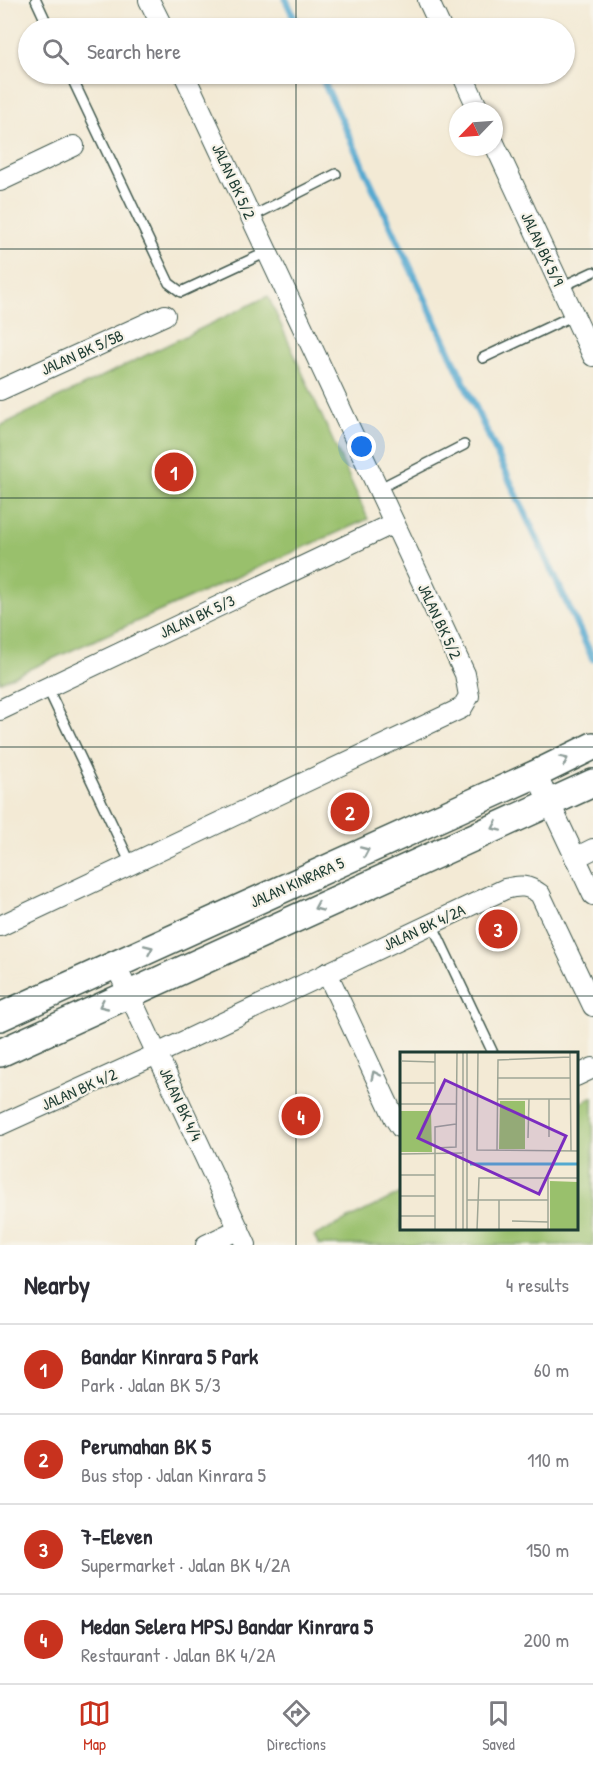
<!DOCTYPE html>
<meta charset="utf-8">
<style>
body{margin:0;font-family:"Patrick Hand",sans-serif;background:#f2f2f3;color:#2b2b33}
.compass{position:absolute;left:449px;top:102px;width:54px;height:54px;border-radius:50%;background:#fff;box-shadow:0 2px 4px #0004;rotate:245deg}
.you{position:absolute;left:362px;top:447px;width:21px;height:21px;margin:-15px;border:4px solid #fff;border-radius:50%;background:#1a73e8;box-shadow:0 0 0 9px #1a73e833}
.badge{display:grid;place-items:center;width:39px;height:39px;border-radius:50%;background:#c8321e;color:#fff;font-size:20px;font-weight:700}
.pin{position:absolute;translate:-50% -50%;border:3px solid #fff;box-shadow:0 2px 6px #0006}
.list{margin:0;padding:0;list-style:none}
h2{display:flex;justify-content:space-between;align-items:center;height:78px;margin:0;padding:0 24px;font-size:26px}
h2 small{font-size:20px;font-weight:400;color:#7c7c81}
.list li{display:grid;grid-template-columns:39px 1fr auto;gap:18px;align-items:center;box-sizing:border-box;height:90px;padding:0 24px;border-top:2px solid #e1e1e2}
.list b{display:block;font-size:22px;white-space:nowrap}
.list p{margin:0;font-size:20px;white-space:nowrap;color:#7c7c81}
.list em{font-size:20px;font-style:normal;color:#7c7c81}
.icon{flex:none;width:33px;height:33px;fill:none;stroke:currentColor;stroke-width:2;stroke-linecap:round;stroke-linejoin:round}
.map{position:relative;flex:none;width:593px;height:1245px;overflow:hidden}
.search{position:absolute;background:#fff;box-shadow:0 2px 4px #0004;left:18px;right:18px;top:18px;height:66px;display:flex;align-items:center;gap:15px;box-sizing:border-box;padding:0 21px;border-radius:33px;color:#7c7c81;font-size:22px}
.sheet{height:438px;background:#fff}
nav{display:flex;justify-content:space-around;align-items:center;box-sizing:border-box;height:84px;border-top:2px solid #e1e1e2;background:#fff;font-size:16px;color:#7c7c81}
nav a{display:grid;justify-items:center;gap:3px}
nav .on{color:#c8321e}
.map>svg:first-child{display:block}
.green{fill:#99c06c;stroke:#5c7e50;stroke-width:1.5}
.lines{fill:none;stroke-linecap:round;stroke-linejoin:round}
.stream{stroke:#54a9d0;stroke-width:7}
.lane-casing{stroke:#3f574c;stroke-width:12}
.street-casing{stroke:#3f574c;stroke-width:22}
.secondary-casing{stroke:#3f574c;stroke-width:30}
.lane{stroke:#fff;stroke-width:9}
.street{stroke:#fff;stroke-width:20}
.secondary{stroke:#fff;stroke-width:27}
.oneway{stroke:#8f9e9a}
.grid{fill:none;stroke:#1f3d34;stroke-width:1.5;stroke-opacity:0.55}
.labels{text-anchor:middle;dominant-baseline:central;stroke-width:4.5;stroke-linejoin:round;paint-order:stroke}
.street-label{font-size:16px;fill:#1f3d34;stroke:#f7f3e8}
.inset-river{fill:none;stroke:#54a9d0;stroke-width:3}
.inset-road{fill:none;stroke:#9ea595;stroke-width:1.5}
.view{fill:#7b2cbf;fill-opacity:0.15;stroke:#7b2cbf;stroke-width:3}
.inset-edge{fill:none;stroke:#1f3d34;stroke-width:3}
</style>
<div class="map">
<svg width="593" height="1245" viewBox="0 0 593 1245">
<rect width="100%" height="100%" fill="#f7f3e8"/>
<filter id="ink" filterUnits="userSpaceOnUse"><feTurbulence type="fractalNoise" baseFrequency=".0167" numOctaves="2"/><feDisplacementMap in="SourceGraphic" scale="12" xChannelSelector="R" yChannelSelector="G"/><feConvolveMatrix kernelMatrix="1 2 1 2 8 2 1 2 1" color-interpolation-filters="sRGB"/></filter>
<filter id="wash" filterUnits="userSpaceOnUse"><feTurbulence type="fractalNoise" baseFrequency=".008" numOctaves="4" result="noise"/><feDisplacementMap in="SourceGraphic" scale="24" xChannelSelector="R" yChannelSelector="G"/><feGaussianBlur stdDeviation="1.35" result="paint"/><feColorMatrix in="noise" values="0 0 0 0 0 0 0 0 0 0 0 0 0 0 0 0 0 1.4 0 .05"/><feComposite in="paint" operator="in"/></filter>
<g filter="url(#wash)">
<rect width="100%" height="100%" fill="#f3ead5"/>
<g class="green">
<polygon points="268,296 368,519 0,682 0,426"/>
<polygon points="593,1097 593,1245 319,1245 314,1236 401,1193 401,1228 576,1228 577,1105"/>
</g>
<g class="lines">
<g class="stream">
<polyline points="286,0 299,28"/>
<polyline points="320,74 593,659"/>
</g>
</g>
</g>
<g filter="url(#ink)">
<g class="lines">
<defs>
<g id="lane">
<polyline points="36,0 49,28"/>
<polyline points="70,74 169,283 181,292 267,252"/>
<polyline points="251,217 336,174"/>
<polyline points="561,287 593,272"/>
<polyline points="483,358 574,315"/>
<polyline points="378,489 464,445"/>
<polyline points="47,687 131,864"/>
<polyline points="432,924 493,1053"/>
</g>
<g id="street">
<polyline points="149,0 163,28"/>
<polyline points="428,0 441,28"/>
<polyline points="462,74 479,111"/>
<polyline points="494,143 593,356"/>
<polyline points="0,181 74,146"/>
<polyline points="0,390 165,315"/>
<polyline points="0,710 394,523"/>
<polyline points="536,774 593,895"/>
<polyline points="575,858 593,849"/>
<polyline points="0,926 462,708 469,696 465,674 184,74"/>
<polyline points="115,964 246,1245"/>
<polyline points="327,973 395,1119 401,1128"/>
<polyline points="576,1076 593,1068"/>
<path d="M 0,1125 L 157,1054 L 505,889 C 520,885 528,885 540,894 L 593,1006"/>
<polyline points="206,1245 239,1229"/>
</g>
<g id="secondary">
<polyline points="0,1017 536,774 593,746"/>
<polyline points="0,1053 593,783"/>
</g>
</defs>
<use href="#lane" class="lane-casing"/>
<use href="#street" class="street-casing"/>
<use href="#secondary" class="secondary-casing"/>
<use href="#lane" class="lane"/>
<use href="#street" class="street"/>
<use href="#secondary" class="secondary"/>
</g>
<defs><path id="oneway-chevron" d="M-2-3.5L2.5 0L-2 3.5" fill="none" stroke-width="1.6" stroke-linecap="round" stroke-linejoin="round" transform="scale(1.5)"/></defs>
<g class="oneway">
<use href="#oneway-chevron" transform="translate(564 760) rotate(-26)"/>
<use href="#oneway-chevron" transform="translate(496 827) rotate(156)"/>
<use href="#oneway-chevron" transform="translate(365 851) rotate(-24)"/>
<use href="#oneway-chevron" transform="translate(318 907) rotate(156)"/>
<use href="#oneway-chevron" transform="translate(149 949) rotate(-24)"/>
<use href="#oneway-chevron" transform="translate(103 1005) rotate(155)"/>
<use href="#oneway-chevron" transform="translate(375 1075) rotate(-115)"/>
</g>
</g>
<path class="grid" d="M 296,0 L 296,28M 296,74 L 296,1245M 0,249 L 593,249M 0,498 L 593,498M 0,747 L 593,747M 0,996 L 593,996"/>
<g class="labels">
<g class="street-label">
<text transform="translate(234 181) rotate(65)">JALAN BK 5/2</text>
<text transform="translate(543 249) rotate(65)">JALAN BK 5/9</text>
<text transform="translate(82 352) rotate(-24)">JALAN BK 5/5B</text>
<text transform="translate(197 616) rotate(-25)">JALAN BK 5/3</text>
<text transform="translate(440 621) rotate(65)">JALAN BK 5/2</text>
<text transform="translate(297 882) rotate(-24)">JALAN KINRARA 5</text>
<text transform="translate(424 927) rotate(-25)">JALAN BK 4/2A</text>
<text transform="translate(79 1089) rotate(-24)">JALAN BK 4/2</text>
<text transform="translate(181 1104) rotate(65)">JALAN BK 4/4</text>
</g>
</g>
<g transform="translate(400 1052)">
<rect width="178" height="178" fill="#f3ead5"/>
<path d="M 100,49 L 125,49 L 125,97 L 99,97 ZM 0,59 L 31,59 L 32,100 L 0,100 ZM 150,129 L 178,130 L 178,178 L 150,178 Z" fill="#99c06c"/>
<path class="inset-river" d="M 70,112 L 179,112"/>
<path class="inset-road" d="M 35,1 L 35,52M 78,1 L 77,98 L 179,99M 170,1 L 171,99M 2,9 L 35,10M 97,26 L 170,26M 1,31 L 35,31M 97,47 L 170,47M 149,47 L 149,85M 0,52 L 56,52M 128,86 L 129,47M 35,96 L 56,95 L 57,1M 97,98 L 98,8 L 170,5M 0,102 L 64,101M 0,123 L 35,123M 148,126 L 148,178M 1,144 L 35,144M 67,148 L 148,148M 1,164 L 35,164M 112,169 L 148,170M 35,178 L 35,75 L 56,72M 56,178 L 56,102M 63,178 L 63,1M 67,178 L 67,1M 77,178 L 79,126 L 179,126M 99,178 L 99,148"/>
<path class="view" d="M 45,28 L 166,84 L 139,142 L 18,86 Z"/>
<rect width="178" height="178" class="inset-edge"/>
</g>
</svg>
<svg class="compass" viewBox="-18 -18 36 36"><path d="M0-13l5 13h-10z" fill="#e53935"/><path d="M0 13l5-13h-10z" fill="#7c7c81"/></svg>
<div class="you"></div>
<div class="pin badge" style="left:174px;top:472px">1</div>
<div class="pin badge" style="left:350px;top:812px">2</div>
<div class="pin badge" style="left:498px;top:929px">3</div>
<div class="pin badge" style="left:301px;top:1116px">4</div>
<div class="search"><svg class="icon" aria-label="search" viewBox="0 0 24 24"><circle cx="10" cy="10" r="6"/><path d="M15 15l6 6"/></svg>Search here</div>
</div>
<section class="sheet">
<h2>Nearby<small>4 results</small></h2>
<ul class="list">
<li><span class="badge">1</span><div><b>Bandar Kinrara 5 Park</b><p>Park · Jalan BK 5/3</p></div><em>60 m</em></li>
<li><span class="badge">2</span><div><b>Perumahan BK 5</b><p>Bus stop · Jalan Kinrara 5</p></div><em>110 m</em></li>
<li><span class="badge">3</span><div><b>7-Eleven</b><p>Supermarket · Jalan BK 4/2A</p></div><em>150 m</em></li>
<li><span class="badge">4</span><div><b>Medan Selera MPSJ Bandar Kinrara 5</b><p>Restaurant · Jalan BK 4/2A</p></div><em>200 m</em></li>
</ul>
</section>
<nav>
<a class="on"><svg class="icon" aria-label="map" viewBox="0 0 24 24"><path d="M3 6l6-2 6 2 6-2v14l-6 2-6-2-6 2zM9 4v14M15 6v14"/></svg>Map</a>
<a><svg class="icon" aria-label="directions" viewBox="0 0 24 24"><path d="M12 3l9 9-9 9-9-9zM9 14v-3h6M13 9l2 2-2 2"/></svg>Directions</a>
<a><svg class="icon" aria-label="saved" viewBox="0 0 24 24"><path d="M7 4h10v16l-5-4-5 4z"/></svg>Saved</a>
</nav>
